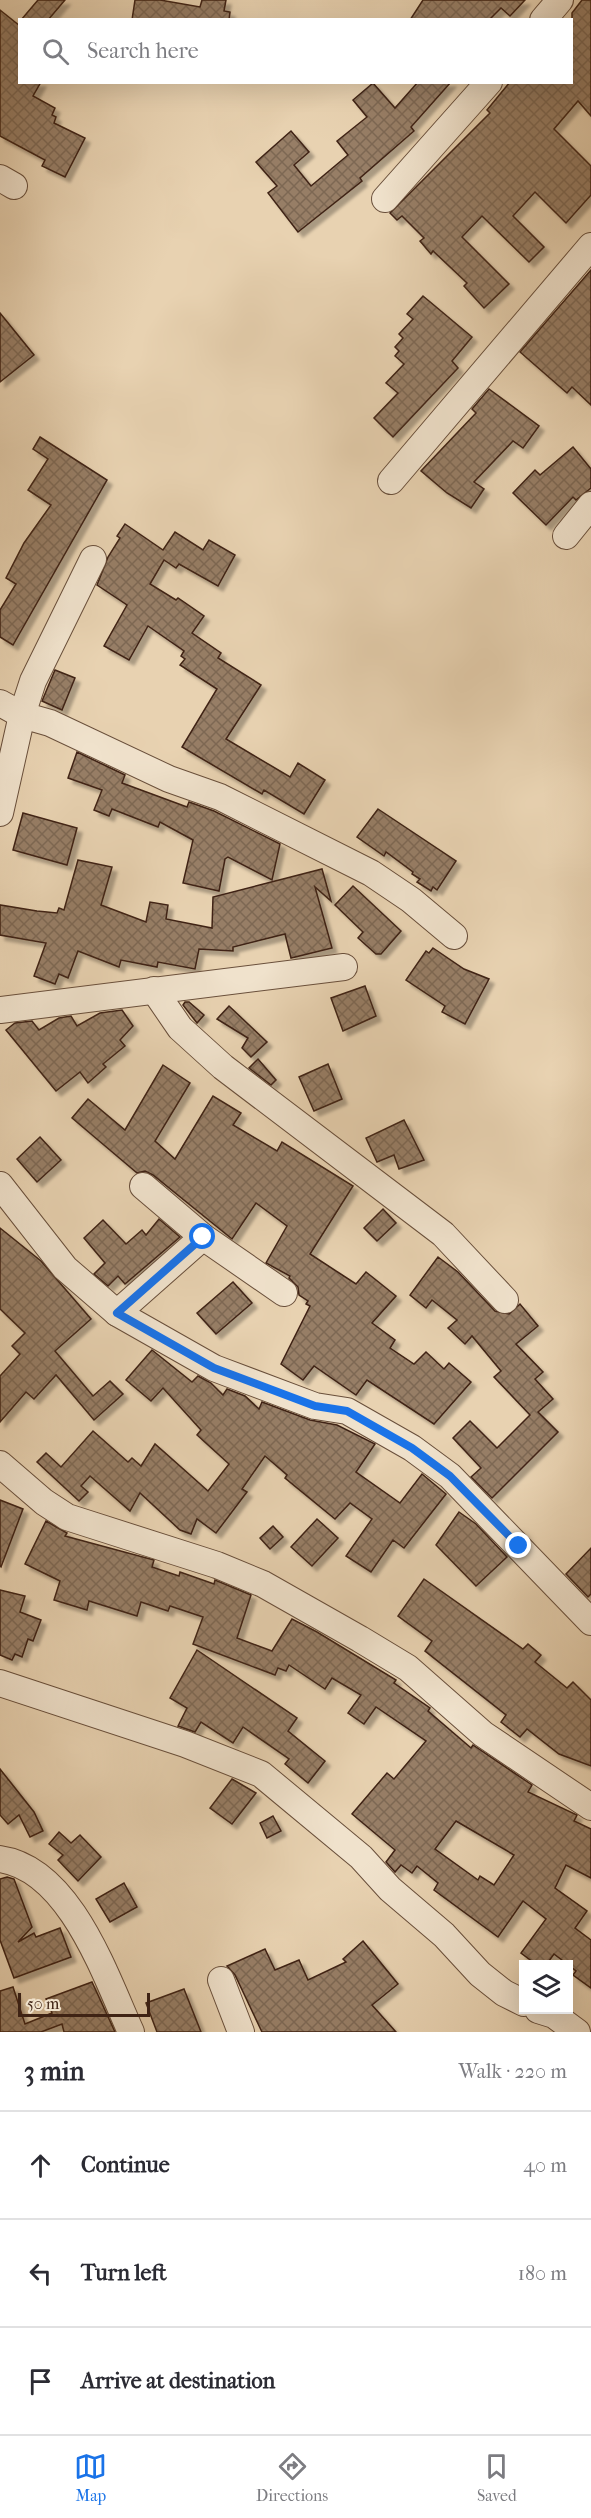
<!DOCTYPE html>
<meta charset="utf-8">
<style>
body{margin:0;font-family:"IM FELL French Canon",serif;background:#f2f2f3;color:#2b2b33}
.controls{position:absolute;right:18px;bottom:18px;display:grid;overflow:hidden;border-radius:0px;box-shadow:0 6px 24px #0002}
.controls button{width:54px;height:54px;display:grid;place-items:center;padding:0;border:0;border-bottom:2px solid #e1e1e2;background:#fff;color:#2b2b33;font:30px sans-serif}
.scale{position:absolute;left:18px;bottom:15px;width:132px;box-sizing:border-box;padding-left:6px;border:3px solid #3f2314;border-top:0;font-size:16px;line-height:21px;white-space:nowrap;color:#3f2314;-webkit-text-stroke:4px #f0e2cc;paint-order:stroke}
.stop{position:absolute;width:18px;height:18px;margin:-14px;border:4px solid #1a73e8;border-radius:50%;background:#fff}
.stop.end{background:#1a73e8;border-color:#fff;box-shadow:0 2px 6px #0008}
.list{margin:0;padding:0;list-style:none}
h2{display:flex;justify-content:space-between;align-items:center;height:78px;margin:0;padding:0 24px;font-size:26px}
h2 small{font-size:20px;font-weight:400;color:#7c7c81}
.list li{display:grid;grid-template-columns:39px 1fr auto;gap:18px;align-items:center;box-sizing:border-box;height:108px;padding:0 24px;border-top:2px solid #e1e1e2}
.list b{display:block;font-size:22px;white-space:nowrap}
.list em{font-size:20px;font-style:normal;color:#7c7c81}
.icon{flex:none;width:33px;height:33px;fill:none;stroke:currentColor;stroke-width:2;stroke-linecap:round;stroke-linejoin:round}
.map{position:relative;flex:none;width:591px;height:2032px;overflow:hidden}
.search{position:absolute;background:#fff;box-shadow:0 6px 24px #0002;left:18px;right:18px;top:18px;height:66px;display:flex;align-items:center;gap:15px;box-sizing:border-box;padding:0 21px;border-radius:0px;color:#7c7c81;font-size:22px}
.sheet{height:402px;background:#fff}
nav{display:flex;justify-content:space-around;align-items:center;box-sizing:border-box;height:84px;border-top:2px solid #e1e1e2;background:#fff;font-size:16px;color:#7c7c81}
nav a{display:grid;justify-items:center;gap:3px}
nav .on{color:#1a73e8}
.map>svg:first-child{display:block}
.building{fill:url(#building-cross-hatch);stroke:#3f2314;stroke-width:1.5;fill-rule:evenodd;filter:url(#shadow)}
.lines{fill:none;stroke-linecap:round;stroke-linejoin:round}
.minor-casing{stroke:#694f3b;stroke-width:28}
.minor{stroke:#f0e2cc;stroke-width:26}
.route{stroke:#1a73e8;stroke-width:8}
</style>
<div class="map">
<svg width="591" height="2032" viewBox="0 0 591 2032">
<defs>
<pattern id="building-cross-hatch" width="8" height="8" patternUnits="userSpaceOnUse" patternTransform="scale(1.5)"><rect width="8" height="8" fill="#977e66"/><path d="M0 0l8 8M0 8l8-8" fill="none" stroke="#7d6753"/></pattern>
<filter id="shadow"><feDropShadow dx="5" dy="5" stdDeviation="1.5" flood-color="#0004"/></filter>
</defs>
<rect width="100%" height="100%" fill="#e8d2b1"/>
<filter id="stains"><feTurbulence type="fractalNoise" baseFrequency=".00333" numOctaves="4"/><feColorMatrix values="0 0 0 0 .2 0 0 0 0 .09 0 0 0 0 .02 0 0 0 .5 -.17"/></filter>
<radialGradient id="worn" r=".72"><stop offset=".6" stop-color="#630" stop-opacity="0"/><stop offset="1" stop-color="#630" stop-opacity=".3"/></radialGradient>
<g class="building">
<polygon points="38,0 65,0 48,20 21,20"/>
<polygon points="135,0 160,0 200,7 202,0 226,0 224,11 230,12 229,20 132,20"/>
<polygon points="423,0 525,0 510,16 501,8 489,20 410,20"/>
<polygon points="582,0 591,0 591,116 578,101 554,129 591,166 591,195 566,223 535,192 513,216 544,247 529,262 482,216 462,237 509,284 484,308 464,286 467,283 433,251 431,254 420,241 424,238 402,216 397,220 390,213 490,113 487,110 510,82 572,82 572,13"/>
<polygon points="0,10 20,26 20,82 41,82 33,96 55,108 52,115 56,117 54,123 85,138 65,177 42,166 45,160 0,136"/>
<polygon points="418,82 451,82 411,127 414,131 360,178 362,181 298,232 268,193 277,186 256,162 291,131 309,152 294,165 311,186 348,155 337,141 367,117 353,100 373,83 395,108"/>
<polygon points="591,270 591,405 572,387 567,393 520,352"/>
<polygon points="423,296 472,337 452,361 458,368 393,437 374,418 398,393 386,383 404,364 395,356 399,351 395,347 403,338 399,334 413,319 407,314"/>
<polygon points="0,313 34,355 0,382"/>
<polygon points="489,389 539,426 523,448 513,441 474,482 484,489 471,508 447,493 421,471 476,413 472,409"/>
<polygon points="40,437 107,480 13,645 0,637 0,610 16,584 6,578 24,543 51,505 28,490 48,459 33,449"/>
<polygon points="573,447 591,469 591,488 576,500 573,497 546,525 513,493 535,470 540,475"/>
<polygon points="125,524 163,550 175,532 203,550 209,540 235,555 218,586 179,564 176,568 164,560 150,584 176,600 178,598 204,616 192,633 221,653 218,658 261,685 226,739 290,777 298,763 325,780 304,814 264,790 262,794 182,747 217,689 180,665 185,659 181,656 184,651 148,626 129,660 104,646 127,605 97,585 108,557 120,538 117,536"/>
<polygon points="55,670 75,678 62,710 42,701"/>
<polygon points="77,752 125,775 122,783 187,807 189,802 214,811 280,844 272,880 228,857 225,859 219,891 183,883 193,840 160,822 158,827 112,809 109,816 94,810 102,790 68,778"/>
<polygon points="378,809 456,861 437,890 433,887 431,891 417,882 420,879 412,874 413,872 386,852 384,856 357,837"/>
<polygon points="23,813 77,828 67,865 13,850"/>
<polygon points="78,860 112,867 101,905 146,922 150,902 168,905 166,919 212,928 213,897 322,869 331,901 315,887 332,948 291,958 285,934 233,947 233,951 199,949 195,969 158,962 157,967 121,960 119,967 78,951 68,978 59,974 55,984 34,976 46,943 0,935 0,905 37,911 57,913 59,908 64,910"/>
<polygon points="353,886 401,931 381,954 376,954 358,938 363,932 335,905"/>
<polygon points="433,948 464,969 489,979 465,1024 442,1012 445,1006 406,980 426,951 429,953"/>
<polygon points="365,986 376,1016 343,1031 331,998"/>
<polygon points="185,1002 189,1002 204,1015 197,1023 183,1005"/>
<polygon points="229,1006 267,1042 251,1057 242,1048 248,1038 217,1019"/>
<polygon points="122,1010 133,1026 120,1040 125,1046 103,1064 106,1067 88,1083 80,1072 56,1091 6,1030 15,1023 32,1021 39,1030 59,1018 71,1016 77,1026 100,1013"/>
<polygon points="258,1059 276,1080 271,1085 249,1068"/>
<polygon points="328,1064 342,1099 314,1111 299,1077"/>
<polygon points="163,1065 190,1083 155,1141 175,1159 213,1096 241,1113 233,1125 277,1151 282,1142 353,1186 310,1254 356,1284 366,1272 396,1296 372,1323 395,1340 390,1348 414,1364 426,1352 444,1369 449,1363 471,1382 434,1424 367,1380 356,1395 314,1366 303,1380 281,1364 310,1306 306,1304 308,1301 299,1295 298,1287 289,1278 290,1276 266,1263 287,1226 256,1203 232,1239 153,1175 145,1171 137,1173 72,1118 88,1099 125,1130"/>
<polygon points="404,1120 424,1160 399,1169 394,1155 377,1162 366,1138"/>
<polygon points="40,1137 61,1160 37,1182 17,1159"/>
<polygon points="383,1209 396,1223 377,1241 364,1228"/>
<polygon points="159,1219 180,1237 125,1284 118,1276 108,1286 94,1274 105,1263 84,1238 103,1220 126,1244 142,1230 146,1235"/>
<polygon points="0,1228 41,1261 91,1319 55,1351 93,1396 110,1381 123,1394 94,1420 56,1375 34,1399 26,1392 0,1422 0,1376 20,1354 12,1346 25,1333 0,1309"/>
<polygon points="438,1257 458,1272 495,1311 509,1314 520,1304 538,1326 516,1344 543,1372 535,1379 553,1399 538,1412 558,1432 492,1498 471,1477 481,1468 453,1438 470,1421 497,1448 530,1415 494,1377 501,1371 472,1336 465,1344 448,1328 457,1320 432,1300 426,1308 410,1295"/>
<polygon points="233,1282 252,1303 216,1334 197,1313"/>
<polygon points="152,1350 192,1382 198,1376 211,1383 223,1395 227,1389 245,1396 259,1409 262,1402 310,1420 337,1425 375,1444 356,1472 400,1503 422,1474 446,1494 404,1548 393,1540 371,1572 346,1556 372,1519 350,1503 335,1519 285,1478 287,1475 265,1456 242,1489 247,1492 216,1533 197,1519 191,1534 180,1530 140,1493 130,1511 90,1476 81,1486 88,1492 79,1501 37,1462 46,1453 61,1467 93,1431 128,1462 132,1458 141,1466 155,1444 208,1491 229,1464 197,1435 201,1430 163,1388 151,1401 126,1380"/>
<polygon points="0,1500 23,1509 1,1567 0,1566"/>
<polygon points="459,1512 476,1524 507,1557 476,1586 436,1545"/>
<polygon points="317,1519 338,1538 312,1566 291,1547"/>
<path d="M 46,1521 L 67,1533 L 65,1536 L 154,1560 L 152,1567 L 179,1576 L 180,1572 L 214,1584 L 215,1580 L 251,1595 L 237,1638 L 272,1651 L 292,1619 L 317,1632 L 396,1680 L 394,1683 L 430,1708 L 428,1711 L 471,1748 L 473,1745 L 532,1785 L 528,1792 L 577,1815 L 574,1821 L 591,1829 L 591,1878 L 566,1865 L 555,1888 L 587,1911 L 575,1928 L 591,1940 L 591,1988 L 573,1975 L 576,1971 L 554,1954 L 546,1965 L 537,1965 L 521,1953 L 546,1919 L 523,1901 L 498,1937 L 434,1890 L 438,1883 L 417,1866 L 412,1873 L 401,1865 L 395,1872 L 386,1862 L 395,1850 L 352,1814 L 387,1773 L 394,1779 L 426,1741 L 376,1707 L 364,1724 L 348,1713 L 361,1695 L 332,1678 L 325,1689 L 289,1665 L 286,1671 L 278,1668 L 275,1675 L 193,1644 L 203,1617 L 170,1606 L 168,1611 L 141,1602 L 137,1616 L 89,1601 L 87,1610 L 54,1600 L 60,1581 L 25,1564 ZM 456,1821 L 514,1855 L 494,1885 L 480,1876 L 478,1880 L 435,1849 Z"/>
<polygon points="273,1526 283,1537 270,1549 260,1538"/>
<polygon points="591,1548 591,1594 588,1597 566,1574"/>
<polygon points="424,1579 523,1649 528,1644 541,1655 535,1662 567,1688 573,1682 591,1700 591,1766 559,1754 527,1729 520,1737 501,1722 506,1715 425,1651 432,1641 398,1616"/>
<polygon points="0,1590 25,1596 20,1612 41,1620 33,1641 28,1639 22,1657 15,1654 12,1660 0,1655"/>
<polygon points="197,1650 297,1718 288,1731 325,1761 308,1783 285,1764 289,1759 243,1727 233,1743 201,1722 195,1732 178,1726 187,1708 170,1698"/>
<polygon points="0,1769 34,1812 43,1831 30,1837 19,1815 8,1824 0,1815"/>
<polygon points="232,1779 256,1793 232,1824 210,1808"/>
<polygon points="273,1816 281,1831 267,1838 260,1823"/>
<polygon points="59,1832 71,1843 80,1835 101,1857 78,1881 58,1860 63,1855 49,1844"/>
<polygon points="7,1877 14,1879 32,1927 18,1942 34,1933 36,1937 60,1928 71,1957 14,1978 0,1940 0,1879"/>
<polygon points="124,1883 137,1907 110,1922 96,1899"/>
<polygon points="363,1941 398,1984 372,2005 396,2032 262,2032 235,1975 227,1966 265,1949 275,1970 299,1960 308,1980 346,1962 343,1959"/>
<polygon points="92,1982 115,2032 64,2032 62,2024 41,2032 0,2032 0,1991 13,1987 25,2024 52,2013 46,1999"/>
<polygon points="184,1989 201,2032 157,2032 146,2003"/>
</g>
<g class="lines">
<defs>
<g id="minor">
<polyline points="543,20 560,0"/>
<polyline points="0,178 14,186"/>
<polyline points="385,199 489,82"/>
<polyline points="391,481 591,246"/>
<polyline points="566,536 591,505"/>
<polyline points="0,703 22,715 50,723 169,779 220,797 371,873 411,900 454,936"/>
<polyline points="0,813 22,715 33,681 93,559"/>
<polyline points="154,990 180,1028 223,1067 443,1234 505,1300"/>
<polyline points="0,1010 344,967"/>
<polyline points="0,1185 65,1268 117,1313 214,1368 315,1406 347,1411 412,1448 450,1476 591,1622"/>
<polyline points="143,1186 203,1237 284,1293"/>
<polyline points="117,1313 203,1237"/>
<polyline points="0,1464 44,1502 67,1517 217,1565 263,1584 360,1639 408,1668 483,1734 591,1807"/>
<polyline points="0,1683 185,1744 261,1774 361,1857 390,1889 444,1935 480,1974 504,1993 524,2003"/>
<path d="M 0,1859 C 70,1869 105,1975 131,2032"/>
<polyline points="221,1980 241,2032"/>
<polyline points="538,2010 554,2015 577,2032"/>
</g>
</defs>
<use href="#minor" class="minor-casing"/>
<use href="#minor" class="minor"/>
</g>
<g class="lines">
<polyline class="route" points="203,1237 117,1313 214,1368 315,1406 347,1411 412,1448 450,1476 519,1546"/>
</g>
<rect width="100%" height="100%" filter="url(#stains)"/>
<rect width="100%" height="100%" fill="url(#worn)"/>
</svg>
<div class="controls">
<button><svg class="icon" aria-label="layers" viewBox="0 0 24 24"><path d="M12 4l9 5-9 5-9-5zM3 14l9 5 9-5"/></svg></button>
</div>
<div class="scale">50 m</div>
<div class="stop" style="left:203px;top:1237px"></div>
<div class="stop end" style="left:519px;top:1546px"></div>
<div class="search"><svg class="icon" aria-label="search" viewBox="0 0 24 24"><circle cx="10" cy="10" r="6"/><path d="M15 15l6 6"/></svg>Search here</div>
</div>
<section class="sheet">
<h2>3 min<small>Walk · 220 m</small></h2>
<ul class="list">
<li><svg class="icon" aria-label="ahead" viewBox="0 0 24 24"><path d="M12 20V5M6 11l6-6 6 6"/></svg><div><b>Continue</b></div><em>40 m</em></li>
<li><svg class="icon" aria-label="left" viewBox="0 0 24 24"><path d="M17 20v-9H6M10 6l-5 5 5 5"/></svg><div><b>Turn left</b></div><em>180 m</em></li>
<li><svg class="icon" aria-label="arrive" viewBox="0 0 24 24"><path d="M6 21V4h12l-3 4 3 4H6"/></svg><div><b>Arrive at destination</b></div></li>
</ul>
</section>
<nav>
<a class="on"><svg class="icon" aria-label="map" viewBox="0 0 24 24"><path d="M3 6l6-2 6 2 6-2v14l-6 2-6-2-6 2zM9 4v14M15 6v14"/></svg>Map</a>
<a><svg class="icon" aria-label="directions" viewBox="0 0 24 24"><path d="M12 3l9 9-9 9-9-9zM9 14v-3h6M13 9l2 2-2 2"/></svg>Directions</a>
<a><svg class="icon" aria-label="saved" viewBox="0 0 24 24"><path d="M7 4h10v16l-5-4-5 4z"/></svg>Saved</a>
</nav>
